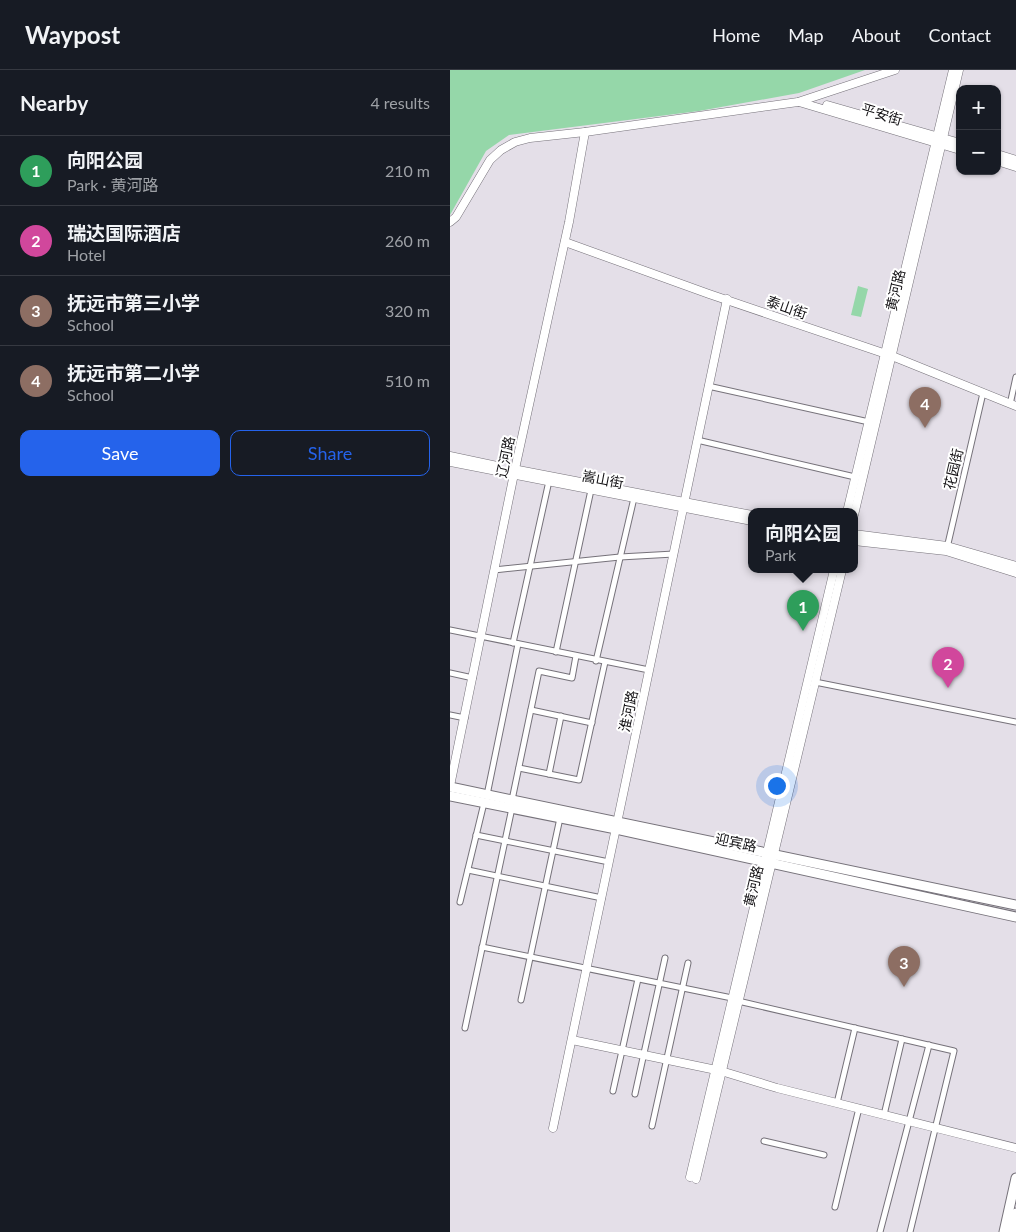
<!DOCTYPE html>
<meta charset="utf-8">
<style>
body{margin:0;font-family:Lato,"Noto Sans SC",sans-serif;background:#242831;color:#f1f3f6}
.controls{position:absolute;right:15px;top:15px;display:grid;overflow:hidden;border-radius:10px;box-shadow:0 1px 4px #0004}
.controls button{width:45px;height:45px;display:grid;place-items:center;padding:0;border:0;border-bottom:1px solid #363941;background:#171b24;color:#f1f3f6;font:25px sans-serif}
.you{position:absolute;left:326px;top:715px;width:18px;height:18px;margin:-12px;border:4px solid #fff;border-radius:50%;background:#1a73e8;box-shadow:0 0 0 8px #1a73e833}
.badge{display:grid;place-items:center;width:32px;height:32px;border-radius:50%;background:#2563eb;color:#fff;font-size:16px;font-weight:700}
.pin{position:absolute;translate:-50% -41px;filter:drop-shadow(0 1px 2px #0008)}
.pin::after{content:'';position:absolute;top:26px;width:18px;height:15px;background:inherit;clip-path:polygon(0 0,100% 0,50% 100%)}
.popup{position:absolute;left:298px;top:438px;width:110px;height:65px;box-sizing:border-box;display:grid;place-content:center;border-radius:10px;background:#171b24;filter:drop-shadow(0 1px 4px #0005);font-size:16px;white-space:nowrap;color:#9ea1a6}
.popup b{font-size:19px;color:#f1f3f6}
.popup::after{content:'';position:absolute;left:50%;top:100%;margin-left:-10px;border:10px solid transparent;border-top-color:#171b24}
.list{margin:0;padding:0;list-style:none}
h2{display:flex;justify-content:space-between;align-items:center;height:65px;margin:0;padding:0 20px;font-size:21px}
h2 small{font-size:16px;font-weight:400;color:#9ea1a6}
.list li{display:grid;grid-template-columns:32px 1fr auto;gap:15px;align-items:center;box-sizing:border-box;height:70px;padding:0 20px;border-top:1px solid #363941}
.list b{display:block;font-size:19px;white-space:nowrap}
.list p{margin:0;font-size:16px;white-space:nowrap;color:#9ea1a6}
.list em{font-size:16px;font-style:normal;color:#9ea1a6}
.actions{display:flex;gap:10px;padding:15px 20px}
.actions a{flex:1;padding:11px 0;border:1px solid #2563eb;border-radius:10px;text-align:center;font-size:18px;color:#2563eb}
.actions .main{background:#2563eb;color:#fff}
.map{position:relative;flex:none;width:566px;height:1162px;overflow:hidden}
header{display:flex;align-items:center;gap:30px;box-sizing:border-box;height:70px;padding:0 25px;background:#171b24;border-bottom:1px solid #363941}
header strong{font-size:24px}
nav{display:flex;gap:28px;margin-inline-start:auto;font-size:18px}
main{display:flex}
aside{flex:1;background:#171b24}
.map>svg:first-child{display:block}
.green{fill:#95d7a9}
.lines{fill:none;stroke-linecap:round;stroke-linejoin:round}
.street-casing{stroke:#76727a;stroke-width:7}
.secondary-casing{stroke:#76727a;stroke-width:9}
.primary-casing{stroke:#76727a;stroke-width:11}
.street{stroke:#fff;stroke-width:5}
.secondary{stroke:#fff;stroke-width:8}
.primary{stroke:#fff;stroke-width:9}
.labels{text-anchor:middle;dominant-baseline:central;stroke-width:4;stroke-linejoin:round;paint-order:stroke}
.street-label{font-size:14px;fill:#151316;stroke:#fff}
</style>
<header>
<strong>Waypost</strong>
<nav><a>Home</a><a>Map</a><a>About</a><a>Contact</a></nav>
</header>
<main>
<aside>
<h2>Nearby<small>4 results</small></h2>
<ul class="list">
<li><span class="badge" style="background:#2e9e5b">1</span><div><b>向阳公园</b><p>Park · 黄河路</p></div><em>210 m</em></li>
<li><span class="badge" style="background:#d1479c">2</span><div><b>瑞达国际酒店</b><p>Hotel</p></div><em>260 m</em></li>
<li><span class="badge" style="background:#8d6e63">3</span><div><b>抚远市第三小学</b><p>School</p></div><em>320 m</em></li>
<li><span class="badge" style="background:#8d6e63">4</span><div><b>抚远市第二小学</b><p>School</p></div><em>510 m</em></li>
</ul>
<div class="actions"><a class="main">Save</a><a>Share</a></div>
</aside>
<div class="map">
<svg width="566" height="1162" viewBox="0 0 566 1162">
<rect width="100%" height="100%" fill="#e4dfe8"/>
<g class="green">
<polygon points="0,0 415,0 349,23 249,41 59,65 36,81 0,145"/>
<polygon points="408,216 418,219 411,247 401,245"/>
</g>
<g class="lines">
<defs>
<g id="street">
<polyline points="258,316 419,352"/>
<polyline points="561,330 566,307"/>
<polyline points="247,370 405,407"/>
<polyline points="497,478 533,323"/>
<polyline points="44,500 170,487 224,484"/>
<polyline points="0,560 199,600"/>
<polyline points="63,573 99,411"/>
<polyline points="106,582 141,420"/>
<polyline points="146,591 184,428"/>
<polyline points="0,603 23,608"/>
<polyline points="365,612 566,652"/>
<polyline points="81,640 142,653"/>
<polyline points="0,645 15,648"/>
<polyline points="69,698 129,710 155,592"/>
<polyline points="99,704 111,646"/>
<polyline points="37,725 68,574"/>
<polyline points="62,730 89,601 122,608 126,586"/>
<polyline points="26,765 159,792"/>
<polyline points="18,800 152,828"/>
<polyline points="10,832 34,733"/>
<polyline points="32,877 282,928"/>
<polyline points="71,930 110,748"/>
<polyline points="288,931 504,981 460,1162"/>
<polyline points="15,958 62,738"/>
<polyline points="163,1021 188,909"/>
<polyline points="185,1024 215,888"/>
<polyline points="387,1033 405,958"/>
<polyline points="434,1045 452,969"/>
<polyline points="202,1056 238,893"/>
<polyline points="314,1071 374,1085"/>
<polyline points="385,1137 409,1038"/>
<polyline points="430,1162 479,975"/>
</g>
<g id="secondary">
<polyline points="349,32 510,80"/>
<polyline points="377,35 510,73"/>
<polyline points="547,84 566,90"/>
<polyline points="547,91 566,97"/>
<polyline points="0,152 6,147 40,90 51,80 65,72 80,68 135,62 348,32 445,0"/>
<polyline points="115,172 259,224 442,286 566,336"/>
<polyline points="0,386 47,396"/>
<polyline points="0,392 302,451"/>
<polyline points="63,399 302,445"/>
<polyline points="397,442 503,0"/>
<polyline points="404,445 509,0"/>
<polyline points="404,464 497,476 566,496"/>
<polyline points="404,471 496,481 566,503"/>
<polyline points="0,716 65,399 119,152 135,62"/>
<polyline points="122,970 271,1001 327,1018 566,1078"/>
<polyline points="103,1058 277,229"/>
<polyline points="240,1107 384,500"/>
<polyline points="246,1109 392,500"/>
</g>
<g id="primary">
<polyline points="0,717 566,835"/>
<polyline points="0,726 166,759 566,847"/>
<polyline points="554,1162 566,1108"/>
<polyline points="562,1162 566,1143"/>
</g>
</defs>
<use href="#street" class="street-casing"/>
<use href="#secondary" class="secondary-casing"/>
<use href="#primary" class="primary-casing"/>
<use href="#street" class="street"/>
<use href="#secondary" class="secondary"/>
<use href="#primary" class="primary"/>
</g>
<g class="labels">
<g class="street-label">
<text transform="translate(432 44) rotate(17)">平安街</text>
<text transform="translate(445 220) rotate(-77)">黄河路</text>
<text transform="translate(337 237) rotate(19)">泰山街</text>
<text transform="translate(55 387) rotate(-78)">辽河路</text>
<text transform="translate(503 399) rotate(-77)">花园街</text>
<text transform="translate(153 409) rotate(11)">嵩山街</text>
<text transform="translate(178 641) rotate(-78)">淮河路</text>
<text transform="translate(286 772) rotate(12)">迎宾路</text>
<text transform="translate(303 816) rotate(-77)">黄河路</text>
</g>
</g>
</svg>
<div class="controls">
<button>+</button>
<button>−</button>
</div>
<div class="you"></div>
<div class="pin badge" style="left:353px;top:561px;background:#2e9e5b">1</div>
<div class="popup"><b>向阳公园</b>Park</div>
<div class="pin badge" style="left:498px;top:618px;background:#d1479c">2</div>
<div class="pin badge" style="left:454px;top:917px;background:#8d6e63">3</div>
<div class="pin badge" style="left:475px;top:358px;background:#8d6e63">4</div>
</div>
</main>
